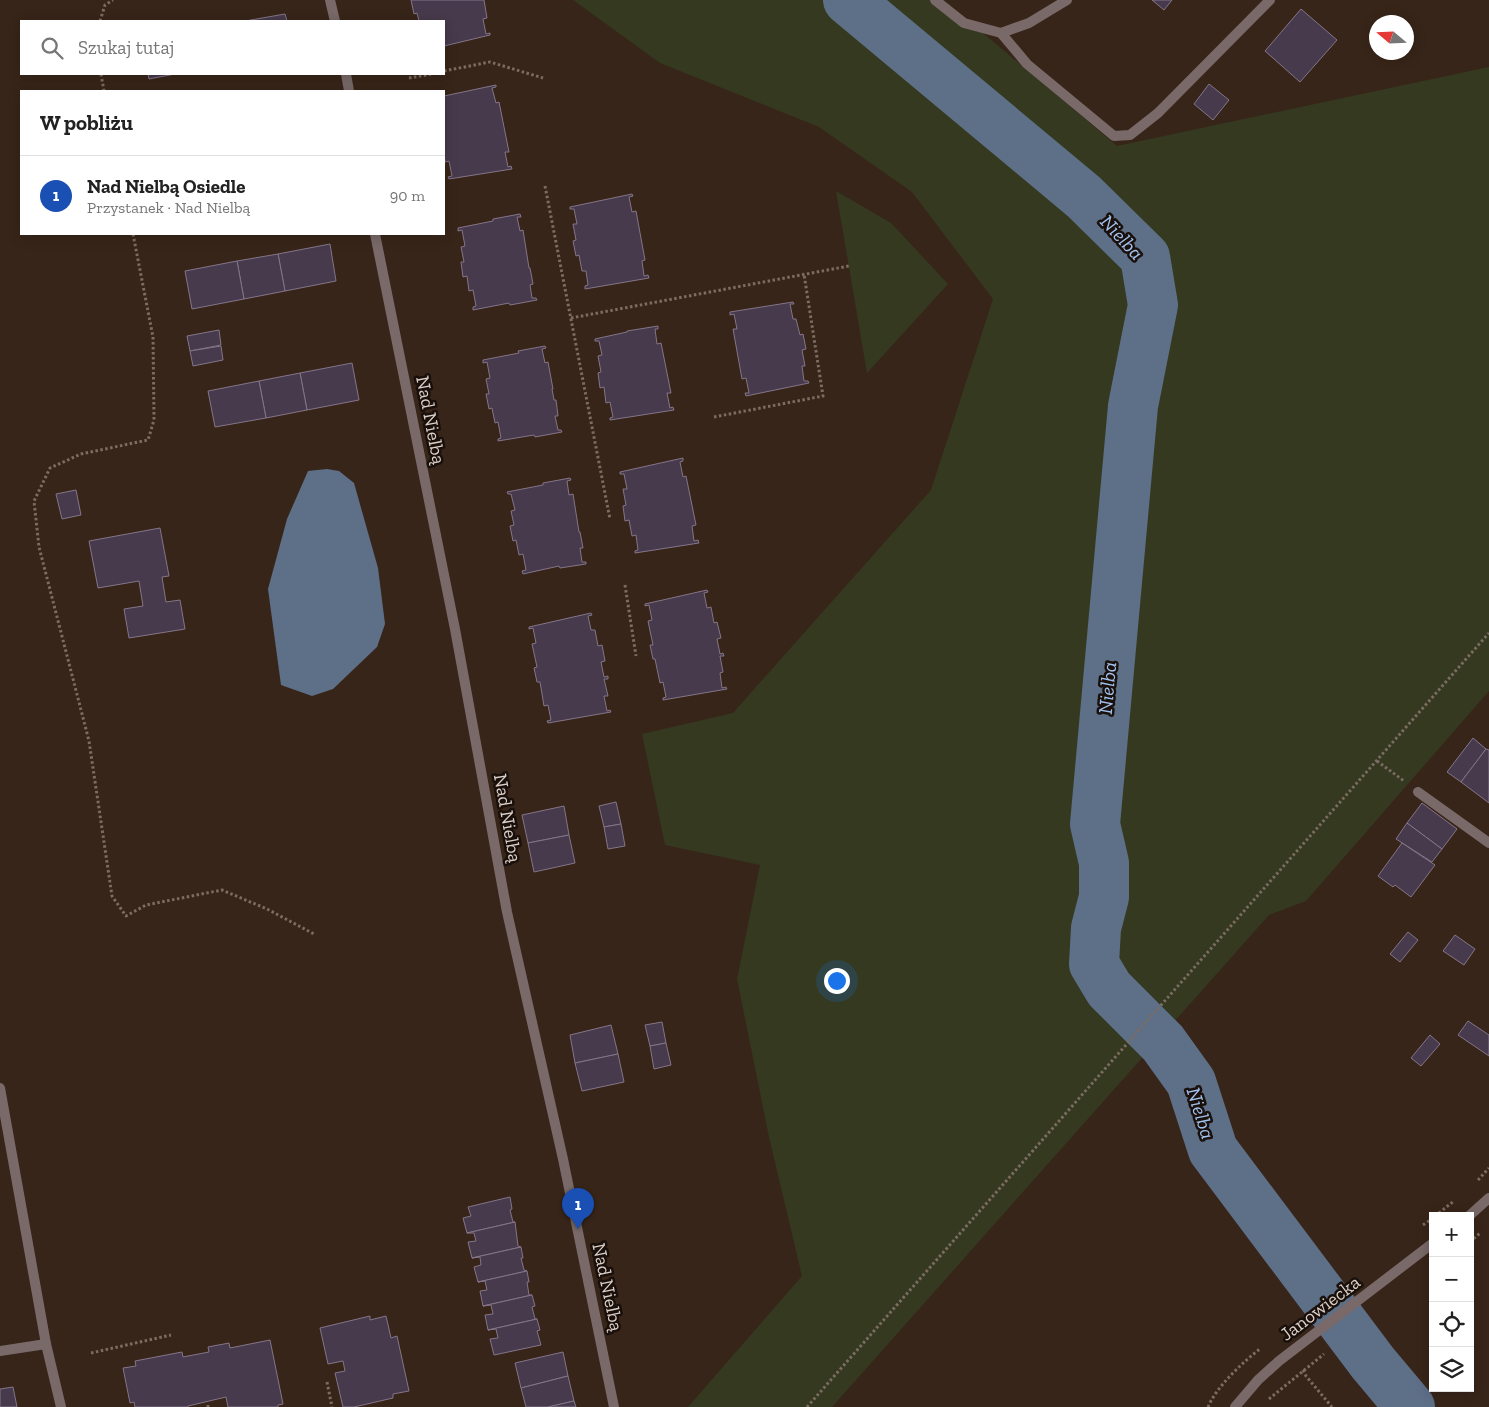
<!DOCTYPE html>
<html lang="pl">
<meta charset="utf-8">
<style>
body{margin:0;font-family:"Zilla Slab",serif;background:#f2f2f2;color:#222}
.controls{position:absolute;right:15px;bottom:15px;display:grid;overflow:hidden;border-radius:0px;box-shadow:0 2px 12px #0003}
.controls button{width:45px;height:45px;display:grid;place-items:center;padding:0;border:0;border-bottom:1px solid #e0e0e0;background:#fff;color:#222;font:25px sans-serif}
.compass{position:absolute;left:1369px;top:15px;width:45px;height:45px;border-radius:50%;background:#fff;box-shadow:0 2px 12px #0003;rotate:289deg}
.you{position:absolute;left:836px;top:980px;width:18px;height:18px;margin:-12px;border:4px solid #fff;border-radius:50%;background:#1a73e8;box-shadow:0 0 0 8px #1a73e833}
.badge{display:grid;place-items:center;width:32px;height:32px;border-radius:50%;background:#845a37;color:#fff;font-size:16px;font-weight:700}
.pin{position:absolute;translate:-50% -41px;filter:drop-shadow(0 1px 2px #0008)}
.pin::after{content:'';position:absolute;top:26px;width:18px;height:15px;background:inherit;clip-path:polygon(0 0,100% 0,50% 100%)}
.list{margin:0;padding:0;list-style:none}
h2{display:flex;justify-content:space-between;align-items:center;height:65px;margin:0;padding:0 20px;font-size:21px}
h2 small{font-size:16px;font-weight:400;color:#767676}
.list li{display:grid;grid-template-columns:32px 1fr auto;gap:15px;align-items:center;box-sizing:border-box;height:80px;padding:0 20px;border-top:1px solid #e0e0e0}
.list b{display:block;font-size:19px;white-space:nowrap}
.list p{margin:0;font-size:16px;white-space:nowrap;color:#767676}
.list em{font-size:16px;font-style:normal;color:#767676}
.icon{flex:none;width:28px;height:28px;fill:none;stroke:currentColor;stroke-width:2;stroke-linecap:round;stroke-linejoin:round}
.map{position:relative;flex:none;width:1489px;height:1407px;overflow:hidden}
.search{position:absolute;background:#fff;box-shadow:0 2px 12px #0003;left:20px;top:20px;width:425px;height:55px;display:flex;align-items:center;gap:12px;box-sizing:border-box;padding:0 18px;border-radius:0px;color:#767676;font-size:19px}
.panel{position:absolute;background:#fff;box-shadow:0 2px 12px #0003;left:20px;top:90px;width:425px;height:145px;border-radius:0px}
.map>svg:first-child{display:block}
.green{fill:#343920}
.water{fill:#5e6f88}
.lines{fill:none;stroke-linecap:round;stroke-linejoin:round}
.river{stroke:#5e6f88;stroke-width:50}
.building{fill:#473a4c;stroke:#847589}
.path{stroke:#7c6c62;stroke-width:3;stroke-dasharray:2.5 2.5;stroke-linecap:butt}
.service{stroke:#796969;stroke-width:10}
.minor{stroke:#796969;stroke-width:10}
.tertiary{stroke:#796969;stroke-width:10}
.labels{text-anchor:middle;dominant-baseline:central;stroke-width:5;stroke-linejoin:round;paint-order:stroke}
.street-label{font-size:19px;fill:#ddd0c8;stroke:#19100b}
.water-label{font-size:20px;font-style:italic;fill:#a1c1ef;stroke:#19100b}
</style>
<div class="map">
<svg width="1489" height="1407" viewBox="0 0 1489 1407">
<rect width="100%" height="100%" fill="#382519"/>
<g class="green">
<polygon points="573,0 944,0 1117,146 1489,67 1489,691 1306,901 1269,915 832,1407 688,1407 802,1276 769,1137 737,979 760,865 665,845 642,734 733,713 931,490 993,299 912,192 819,127 660,63"/>
<polygon points="836,191 891,223 948,284 867,373"/>
</g>
<polygon class="water" points="327,469 339,471 354,483 378,568 385,624 377,647 333,689 312,696 281,685 268,589 287,519 308,471"/>
<g class="lines">
<polyline class="river" points="848,0 1084,197 1145,257 1153,305 1133,406 1095,824 1104,863 1104,897 1096,928 1094,964 1109,989 1163,1043 1191,1082 1213,1150 1373,1363 1410,1407"/>
</g>
<g class="building">
<polygon points="411,0 484,0 487,18 483,19 486,34 490,33 490,35 444,46 444,21 419,21 417,13 414,14"/>
<polygon points="1152,0 1172,0 1164,10"/>
<polygon points="1301,9 1337,40 1300,82 1265,51"/>
<polygon points="285,14 287,21 245,21"/>
<polygon points="148,74 175,74 149,79"/>
<polygon points="1209,84 1229,100 1213,120 1194,104"/>
<polygon points="496,85 496,87 492,88 496,103 499,102 509,152 505,152 508,167 511,166 512,169 449,179 448,177 452,176 449,161 445,162 444,154 444,96"/>
<polygon points="632,194 633,196 629,197 632,212 636,211 645,260 642,261 644,276 648,275 649,278 585,289 585,286 588,285 586,271 582,271 579,255 576,256 573,241 576,240 573,224 577,224 574,209 570,209 570,207"/>
<polygon points="520,214 521,217 517,217 520,231 523,230 529,268 530,268 533,284 530,285 532,298 536,298 537,300 510,305 509,303 473,310 473,307 476,306 473,290 469,291 467,276 463,277 461,262 464,262 461,247 465,246 462,230 458,231 458,228 493,221 493,219"/>
<polygon points="330,244 336,281 285,291 278,254"/>
<polygon points="278,254 285,291 244,299 237,261"/>
<polygon points="237,261 244,299 192,309 185,271"/>
<polygon points="793,302 794,304 790,304 793,319 796,319 800,335 803,334 806,349 802,350 805,366 802,366 804,381 808,381 809,383 746,396 745,393 749,393 746,378 742,379 733,329 737,329 734,314 730,315 730,312"/>
<polygon points="658,326 658,329 655,329 657,344 661,343 671,393 667,393 670,408 673,407 674,410 610,420 610,418 613,417 610,402 606,403 604,387 600,388 598,373 601,372 598,356 602,355 599,341 595,341 595,339 627,332 627,331"/>
<polygon points="219,330 221,345 190,351 187,336"/>
<polygon points="221,346 223,360 193,366 190,351"/>
<polygon points="545,346 546,348 542,349 545,363 548,362 553,389 552,389 554,400 556,400 558,416 555,416 558,430 561,430 562,432 535,437 534,435 498,441 498,439 501,438 498,422 495,423 492,408 489,409 486,394 489,394 486,379 490,378 487,362 483,363 483,360 519,353 518,351"/>
<polygon points="352,363 359,400 307,410 300,373"/>
<polygon points="300,373 307,410 266,418 259,381"/>
<polygon points="259,381 266,418 215,427 208,391"/>
<polygon points="683,458 683,461 680,462 683,477 686,476 696,525 692,526 694,541 698,540 699,543 635,553 635,551 638,550 636,535 632,536 629,520 625,521 623,506 626,505 623,489 627,489 624,474 620,474 620,472"/>
<polygon points="570,478 571,480 567,481 569,495 573,494 579,532 580,532 583,548 580,548 582,562 586,562 586,564 560,568 559,566 523,574 522,571 526,570 523,554 519,555 516,540 513,541 510,526 514,525 511,511 515,510 511,494 508,494 507,492 543,485 543,483"/>
<polygon points="76,490 81,515 62,519 56,494"/>
<polygon points="160,528 169,576 162,577 166,602 180,600 185,629 129,638 124,609 143,606 139,581 98,588 89,541"/>
<polygon points="707,590 708,592 704,593 707,608 711,607 714,623 717,622 721,638 717,639 720,654 723,653 724,656 720,656 723,672 720,673 722,688 726,687 727,689 663,700 663,698 666,697 663,682 660,683 655,659 653,659 650,645 653,645 648,621 652,620 649,605 645,606 645,604"/>
<polygon points="591,613 592,615 588,616 591,630 595,630 598,646 602,645 605,661 601,662 604,677 608,676 608,679 604,679 608,696 604,696 607,711 610,710 611,712 548,723 547,721 551,720 548,705 544,706 540,682 537,682 534,668 537,667 532,644 536,643 533,628 529,629 529,627"/>
<polygon points="1473,738 1486,749 1461,782 1447,772"/>
<polygon points="1486,749 1489,750 1489,803 1461,782"/>
<polygon points="616,802 621,824 604,827 599,806"/>
<polygon points="1422,803 1457,829 1442,849 1407,823"/>
<polygon points="564,806 569,835 528,843 522,815"/>
<polygon points="1407,823 1442,849 1432,862 1396,839"/>
<polygon points="621,824 625,846 608,849 604,827"/>
<polygon points="569,835 575,863 534,872 528,843"/>
<polygon points="1402,843 1435,865 1411,897 1395,885 1393,887 1378,876"/>
<polygon points="1408,932 1418,940 1400,962 1390,954"/>
<polygon points="1455,935 1475,949 1464,965 1443,951"/>
<polygon points="1468,1021 1489,1035 1489,1056 1458,1035"/>
<polygon points="662,1022 666,1043 650,1046 645,1025"/>
<polygon points="611,1025 618,1054 575,1063 570,1035"/>
<polygon points="1430,1035 1440,1044 1421,1066 1411,1058"/>
<polygon points="666,1043 671,1065 654,1069 650,1046"/>
<polygon points="618,1054 624,1082 582,1091 575,1063"/>
<polygon points="510,1197 512,1209 510,1210 513,1222 515,1222 467,1233 463,1218 471,1216 468,1207"/>
<polygon points="515,1222 518,1246 521,1247 472,1258 468,1242 476,1241 474,1233 467,1233"/>
<polygon points="521,1247 523,1258 521,1258 524,1270 527,1271 478,1282 474,1267 481,1265 480,1257 472,1258"/>
<polygon points="527,1271 529,1282 527,1282 529,1295 532,1295 483,1306 480,1291 487,1290 485,1281 478,1282"/>
<polygon points="532,1295 535,1306 532,1307 535,1319 537,1319 488,1330 485,1315 493,1314 491,1305 483,1306"/>
<polygon points="370,1316 370,1320 386,1316 391,1338 397,1336 409,1391 393,1394 393,1398 354,1407 343,1407 335,1373 345,1371 343,1361 328,1364 320,1328"/>
<polygon points="537,1319 540,1330 537,1331 541,1345 494,1355 490,1339 498,1338 496,1329 488,1330"/>
<polygon points="270,1340 283,1404 278,1405 278,1407 228,1407 226,1397 188,1406 188,1407 135,1407 134,1402 130,1403 123,1368 136,1366 135,1361 182,1352 183,1357 209,1352 208,1347 229,1343 230,1348"/>
<polygon points="563,1352 568,1376 521,1388 515,1363"/>
<polygon points="568,1376 574,1401 548,1407 526,1407 521,1388"/>
<polygon points="13,1387 17,1407 0,1407 0,1389"/>
<polygon points="574,1401 576,1407 548,1407"/>
</g>
<g class="lines">
<g class="path">
<polyline points="100,21 105,5 113,0"/>
<polyline points="444,71 490,62 543,78"/>
<polyline points="101,74 104,91"/>
<polyline points="409,78 432,74"/>
<polyline points="545,186 610,519"/>
<polyline points="133,234 153,337 154,420 148,440 81,454 50,468 34,501 39,547 89,741 112,896 126,916 146,905 222,890 267,909 314,934"/>
<polyline points="571,318 849,266"/>
<polyline points="714,417 823,396 804,274"/>
<polyline points="625,585 636,656"/>
<polyline points="1377,761 1404,781"/>
<polyline points="1478,1180 1489,1168"/>
<polyline points="1435,1216 1454,1201"/>
<polyline points="1423,1225 1433,1218"/>
<polyline points="1470,1242 1480,1233"/>
<polyline points="91,1353 171,1335"/>
<polyline points="1303,1370 1306,1376 1332,1407"/>
<polyline points="327,1382 332,1407"/>
<polyline points="1269,1399 1324,1354"/>
<polyline points="208,1405 208,1407"/>
<polyline points="807,1407 1489,633"/>
<path d="M 1208,1407 C 1217,1386 1243,1362 1261,1348"/>
</g>
<g class="service">
<polyline points="935,0 964,23 1001,33 1029,23 1067,0"/>
<polyline points="1001,33 1027,64 1114,136 1130,135 1158,113 1270,0"/>
<polyline points="1418,792 1489,843"/>
<polyline points="0,1088 46,1344 61,1407"/>
<polyline points="0,1351 46,1344"/>
</g>
<g class="minor">
<polyline points="330,0 335,21"/>
<polyline points="346,74 349,91"/>
<polyline points="375,234 455,629 507,912 563,1159 614,1407"/>
</g>
<g class="tertiary">
<polyline points="1469,1216 1489,1198"/>
<polyline points="1235,1407 1258,1380 1279,1361 1433,1243"/>
</g>
</g>
<g class="labels">
<g class="street-label">
<text transform="translate(431 420) rotate(79)">Nad Nielbą</text>
<text transform="translate(508 818) rotate(80)">Nad Nielbą</text>
<text transform="translate(608 1287) rotate(78)">Nad Nielbą</text>
<text transform="translate(1320 1308) rotate(-37)">Janowiecka</text>
</g>
<g class="water-label">
<text transform="translate(1122 237) rotate(47)">Nielba</text>
<text transform="translate(1107 688) rotate(-85)">Nielba</text>
<text transform="translate(1201 1113) rotate(72)">Nielba</text>
</g>
</g>
</svg>
<div class="controls">
<button>+</button>
<button>−</button>
<button><svg class="icon" aria-label="locate" viewBox="0 0 24 24"><circle cx="12" cy="12" r="6"/><path d="M12 2v4M12 18v4M2 12h4M18 12h4"/></svg></button>
<button><svg class="icon" aria-label="layers" viewBox="0 0 24 24"><path d="M12 4l9 5-9 5-9-5zM3 14l9 5 9-5"/></svg></button>
</div>
<svg class="compass" viewBox="-18 -18 36 36"><path d="M0-13l5 13h-10z" fill="#e53935"/><path d="M0 13l5-13h-10z" fill="#767676"/></svg>
<div class="you"></div>
<div class="pin badge" style="left:578px;top:1229px;background:#1a4fb4">1</div>
<div class="search"><svg class="icon" aria-label="search" viewBox="0 0 24 24"><circle cx="10" cy="10" r="6"/><path d="M15 15l6 6"/></svg>Szukaj tutaj</div>
<section class="panel">
<h2>W pobliżu<small></small></h2>
<ul class="list">
<li><span class="badge" style="background:#1a4fb4">1</span><div><b>Nad Nielbą Osiedle</b><p>Przystanek · Nad Nielbą</p></div><em>90 m</em></li>
</ul>
</section>
</div>
